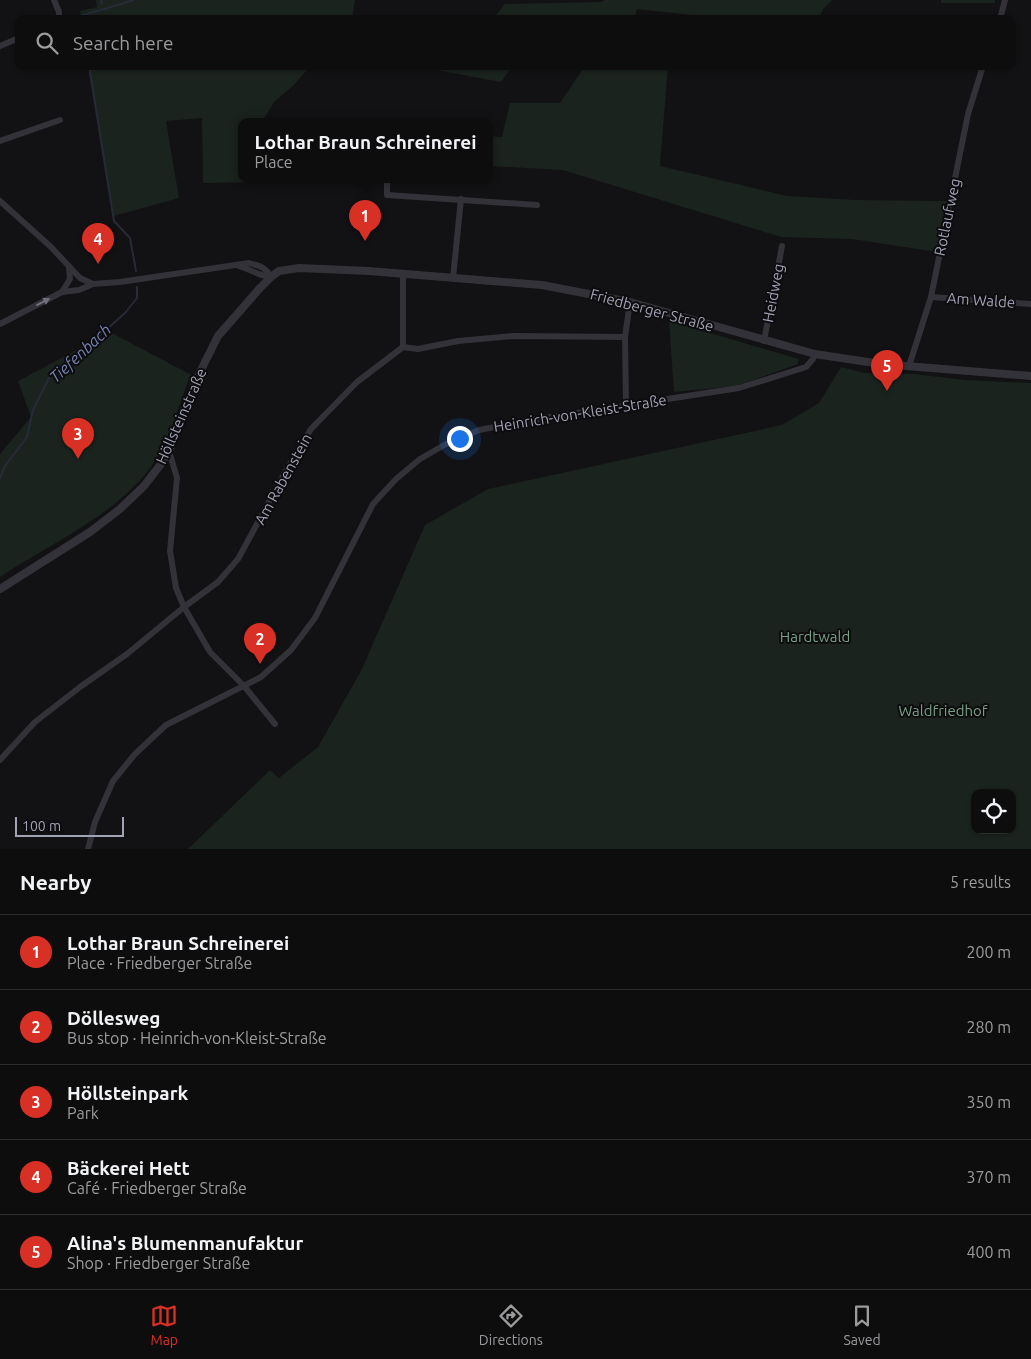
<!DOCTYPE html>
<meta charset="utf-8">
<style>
body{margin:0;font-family:Ubuntu,sans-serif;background:#171617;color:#f1f3f6}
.controls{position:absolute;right:15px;bottom:15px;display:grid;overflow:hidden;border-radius:10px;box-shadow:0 1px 4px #0004}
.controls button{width:45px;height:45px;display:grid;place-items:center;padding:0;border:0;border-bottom:1px solid #2e2d2e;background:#0e0d0e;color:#f1f3f6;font:25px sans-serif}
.scale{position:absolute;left:15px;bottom:12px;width:109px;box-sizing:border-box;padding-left:5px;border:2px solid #a2a2b5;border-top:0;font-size:14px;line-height:18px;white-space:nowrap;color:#a2a2b5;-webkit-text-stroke:4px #0d0c0e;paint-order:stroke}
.you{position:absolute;left:459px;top:438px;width:18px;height:18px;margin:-12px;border:4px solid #fff;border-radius:50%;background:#1a73e8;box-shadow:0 0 0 8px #1a73e833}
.badge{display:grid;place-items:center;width:32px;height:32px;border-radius:50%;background:#d93025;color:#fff;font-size:16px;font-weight:700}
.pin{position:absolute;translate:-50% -41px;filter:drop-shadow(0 1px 2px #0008)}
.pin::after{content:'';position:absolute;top:26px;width:18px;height:15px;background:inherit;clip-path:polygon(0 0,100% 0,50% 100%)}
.popup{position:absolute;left:238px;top:118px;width:255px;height:65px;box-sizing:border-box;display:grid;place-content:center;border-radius:10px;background:#0e0d0e;filter:drop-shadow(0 1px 4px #0005);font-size:16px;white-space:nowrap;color:#9b9c9e}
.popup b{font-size:19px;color:#f1f3f6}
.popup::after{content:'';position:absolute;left:50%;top:100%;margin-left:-10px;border:10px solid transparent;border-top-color:#0e0d0e}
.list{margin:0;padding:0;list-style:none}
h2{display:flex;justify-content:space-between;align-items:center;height:65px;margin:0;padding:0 20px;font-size:21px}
h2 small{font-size:16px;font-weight:400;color:#9b9c9e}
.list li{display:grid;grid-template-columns:32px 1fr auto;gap:15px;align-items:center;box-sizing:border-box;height:75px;padding:0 20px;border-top:1px solid #2e2d2e}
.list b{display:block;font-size:19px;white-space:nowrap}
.list p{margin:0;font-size:16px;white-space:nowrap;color:#9b9c9e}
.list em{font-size:16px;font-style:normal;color:#9b9c9e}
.icon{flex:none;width:28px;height:28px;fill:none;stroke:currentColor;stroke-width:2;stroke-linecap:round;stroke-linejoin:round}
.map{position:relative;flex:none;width:1031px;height:849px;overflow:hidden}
.search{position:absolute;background:#0e0d0e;box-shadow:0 1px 4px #0004;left:15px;right:15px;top:15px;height:55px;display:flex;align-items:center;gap:12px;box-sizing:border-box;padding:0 18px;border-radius:10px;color:#9b9c9e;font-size:19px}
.sheet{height:440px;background:#0e0d0e}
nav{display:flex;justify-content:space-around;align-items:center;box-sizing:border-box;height:70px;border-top:1px solid #2e2d2e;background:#0e0d0e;font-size:14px;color:#9b9c9e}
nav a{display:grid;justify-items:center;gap:2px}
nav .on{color:#d93025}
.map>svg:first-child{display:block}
.green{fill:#1b231e;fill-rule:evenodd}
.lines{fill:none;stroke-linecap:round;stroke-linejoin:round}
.stream{stroke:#272b37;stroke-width:2}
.minor{stroke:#333238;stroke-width:6}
.tertiary{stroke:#333238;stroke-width:8}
.oneway{fill:#70707d}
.labels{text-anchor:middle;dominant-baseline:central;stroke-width:4;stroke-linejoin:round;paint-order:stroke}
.street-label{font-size:15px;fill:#a2a2b5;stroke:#0d0c0e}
.park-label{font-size:15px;fill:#77a186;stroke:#0d0c0e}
.water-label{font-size:16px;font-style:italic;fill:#7684b3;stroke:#0d0c0e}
</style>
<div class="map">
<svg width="1031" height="849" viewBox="0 0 1031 849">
<rect width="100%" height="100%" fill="#121113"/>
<g class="green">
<polygon points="96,0 355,0 352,19 81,19 80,11 97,7"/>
<polygon points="605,0 832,0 823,9 819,19 726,19 637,9 634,19 493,19 505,4 601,2"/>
<rect x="941" y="0" width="54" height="3"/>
<polygon points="89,66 310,66 294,85 274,102 262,122 241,122 241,180 263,180 263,182 203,183 202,118 166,121 179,198 114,216"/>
<polygon points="416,66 512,66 501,82"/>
<polygon points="585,66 668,66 660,166 787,196 856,200 948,201 937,252 852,239 781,237 563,170 489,166 489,136 502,137 510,103 560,103"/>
<polygon points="669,321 799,359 798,364 736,386 674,392"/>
<path d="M 110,332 L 197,378 L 190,376 C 181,399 174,425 163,447 C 131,510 56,539 0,577 L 0,454 L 31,417 L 18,381 Z"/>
<path d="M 841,367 L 865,373 L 914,374 L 965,380 L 1031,383 L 1031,849 L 188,849 L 270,770 L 279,778 L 318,747 L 361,671 L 425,525 L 488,489 L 782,425 L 819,403 ZM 975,793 L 1012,793 L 1012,830 L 975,830 Z"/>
</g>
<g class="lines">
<g class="stream">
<polyline points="101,0 102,4"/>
<polyline points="81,19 80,16 134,0"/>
<polyline points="89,66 114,221 130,238 136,271"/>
<polyline points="0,478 5,466 27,437 33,410 50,376 106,330 125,313 137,298 137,287"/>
</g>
<g class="minor">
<polyline points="54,0 59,12 59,19"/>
<polyline points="1000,19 1005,0"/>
<polyline points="0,46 19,38"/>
<polyline points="0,141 60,120"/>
<polyline points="387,181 387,195 537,205"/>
<path d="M 0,201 L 51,247 L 80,278 L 93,284 L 120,282 L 249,263 C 259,266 266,267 271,277"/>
<path d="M 239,266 C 250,269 259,276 271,277"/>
<polyline points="453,278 461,199"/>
<polyline points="62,292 70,279 69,267"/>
<polyline points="931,297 1031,304"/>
<polyline points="0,324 62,292 79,290 93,284"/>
<polyline points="764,341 782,246"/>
<polyline points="403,347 403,275"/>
<polyline points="909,366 931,297 968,114 983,66"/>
<polyline points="626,406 625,337 630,302"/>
<polyline points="169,451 177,478 170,551 176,588 184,607 210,652 244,686 275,724"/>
<polyline points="0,760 35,722 80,687 127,654 184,607 218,582 238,559 288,467 311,429 357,382 403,347 418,349 458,341 513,336 625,337"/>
<polyline points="88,849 95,822 113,781 135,754 166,725 261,677 291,650 315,618 373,504 396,479 420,459 446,444 479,430 531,420 739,388 806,367 813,359 815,354"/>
</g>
<polyline class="tertiary" points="0,589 90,532 120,509 144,486 161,464 169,451 197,378 218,336 260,288 271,277 279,271 299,268 369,271 542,285 630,302 815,354 881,364 1031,376"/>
</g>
<defs><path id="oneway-solid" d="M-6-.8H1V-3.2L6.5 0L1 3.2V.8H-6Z" transform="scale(1.25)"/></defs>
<use class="oneway" href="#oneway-solid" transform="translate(43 302) rotate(-27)"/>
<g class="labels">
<g class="street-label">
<text transform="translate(947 217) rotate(-78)">Rotlaufweg</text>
<text transform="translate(773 293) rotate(-79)">Heidweg</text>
<text transform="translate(981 300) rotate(4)">Am Walde</text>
<text transform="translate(652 310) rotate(15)">Friedberger Straße</text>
<text transform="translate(580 413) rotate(-9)">Heinrich-von-Kleist-Straße</text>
<text transform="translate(181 416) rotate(-66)">Höllsteinstraße</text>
<text transform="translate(283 479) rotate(-61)">Am Rabenstein</text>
</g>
<g class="park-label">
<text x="815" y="636">Hardtwald</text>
<text x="943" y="710">Waldfriedhof</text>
</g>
<g class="water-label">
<text transform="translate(80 353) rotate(-43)">Tiefenbach</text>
</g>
</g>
</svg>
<div class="controls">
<button><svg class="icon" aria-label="locate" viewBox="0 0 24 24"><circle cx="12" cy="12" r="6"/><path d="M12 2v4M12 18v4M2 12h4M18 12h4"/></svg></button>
</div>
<div class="scale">100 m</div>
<div class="you"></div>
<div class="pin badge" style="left:365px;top:241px">1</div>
<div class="popup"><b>Lothar Braun Schreinerei</b>Place</div>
<div class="pin badge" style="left:260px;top:664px">2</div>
<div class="pin badge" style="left:78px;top:459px">3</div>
<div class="pin badge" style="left:98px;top:264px">4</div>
<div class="pin badge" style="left:887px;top:391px">5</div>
<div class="search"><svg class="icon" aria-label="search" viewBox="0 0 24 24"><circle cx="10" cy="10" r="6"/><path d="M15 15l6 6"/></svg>Search here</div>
</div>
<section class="sheet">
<h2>Nearby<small>5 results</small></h2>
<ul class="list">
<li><span class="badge">1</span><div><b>Lothar Braun Schreinerei</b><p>Place · Friedberger Straße</p></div><em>200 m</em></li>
<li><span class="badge">2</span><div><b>Döllesweg</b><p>Bus stop · Heinrich-von-Kleist-Straße</p></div><em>280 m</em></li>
<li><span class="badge">3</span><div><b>Höllsteinpark</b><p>Park</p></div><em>350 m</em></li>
<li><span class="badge">4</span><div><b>Bäckerei Hett</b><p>Café · Friedberger Straße</p></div><em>370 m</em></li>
<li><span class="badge">5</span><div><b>Alina's Blumenmanufaktur</b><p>Shop · Friedberger Straße</p></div><em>400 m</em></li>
</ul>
</section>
<nav>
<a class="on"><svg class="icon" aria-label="map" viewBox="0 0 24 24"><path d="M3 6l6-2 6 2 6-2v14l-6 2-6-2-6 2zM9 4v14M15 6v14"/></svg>Map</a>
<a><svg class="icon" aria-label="directions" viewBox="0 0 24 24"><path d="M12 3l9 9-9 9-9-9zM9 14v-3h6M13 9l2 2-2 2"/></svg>Directions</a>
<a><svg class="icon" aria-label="saved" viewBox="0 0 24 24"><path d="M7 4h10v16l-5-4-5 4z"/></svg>Saved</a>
</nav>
